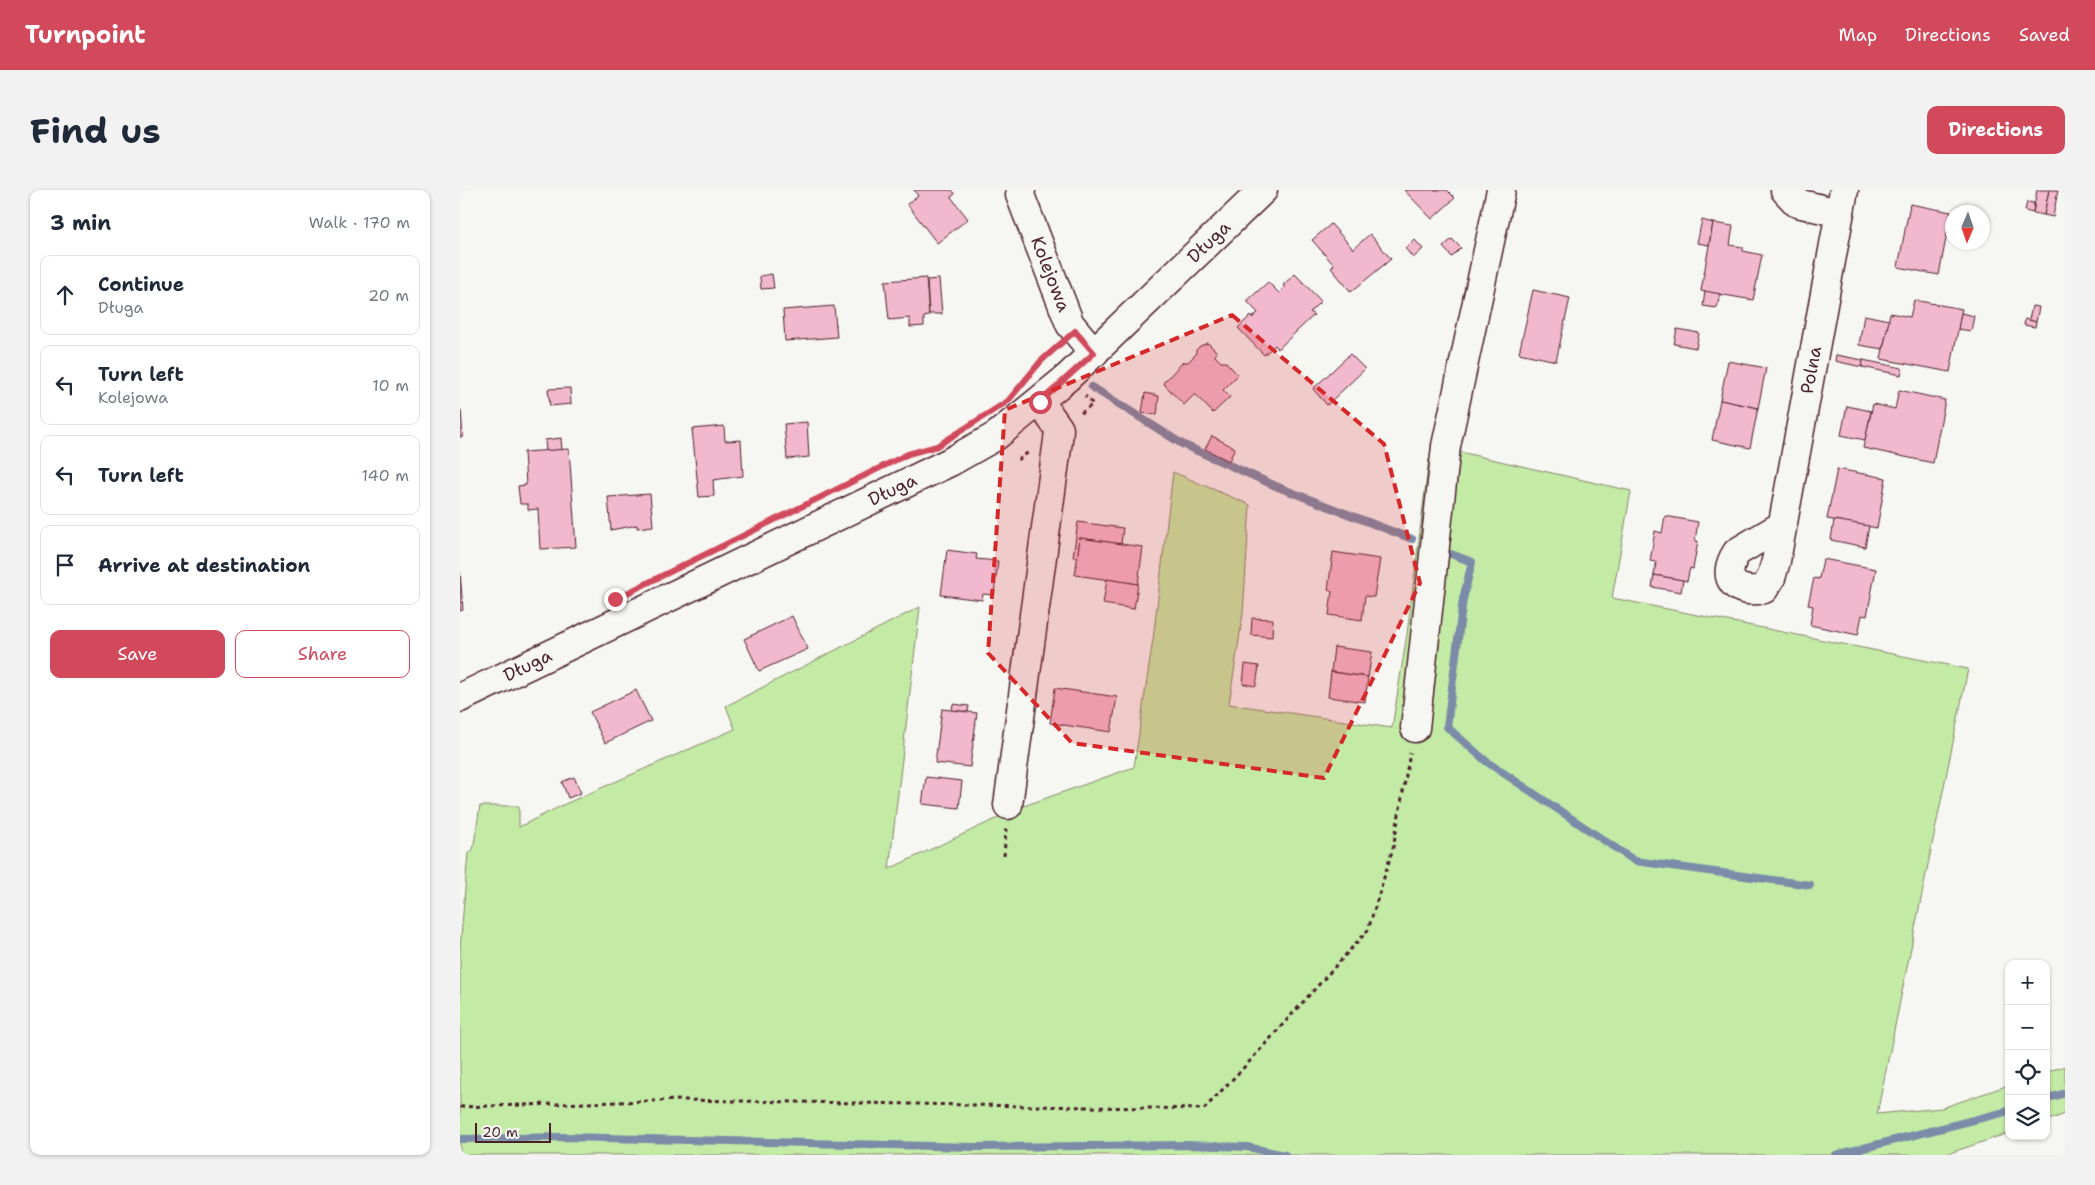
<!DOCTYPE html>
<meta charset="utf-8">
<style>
body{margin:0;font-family:"Shantell Sans",sans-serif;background:#f2f2f3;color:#1f2937}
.controls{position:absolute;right:15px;bottom:15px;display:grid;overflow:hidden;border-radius:10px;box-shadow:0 1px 4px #0004}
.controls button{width:45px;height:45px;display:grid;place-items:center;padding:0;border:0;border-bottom:1px solid #e0e1e3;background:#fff;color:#1f2937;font:25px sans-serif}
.compass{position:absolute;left:1485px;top:15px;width:45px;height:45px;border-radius:50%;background:#fff;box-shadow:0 1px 4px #0004;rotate:182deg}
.scale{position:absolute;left:15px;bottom:12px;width:76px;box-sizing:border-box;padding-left:5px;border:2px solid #4a1f2b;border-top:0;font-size:14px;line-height:18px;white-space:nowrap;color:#4a1f2b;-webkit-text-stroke:4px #f6f6f2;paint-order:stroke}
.stop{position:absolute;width:15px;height:15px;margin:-11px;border:4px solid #d1495b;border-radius:50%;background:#fff}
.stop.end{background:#d1495b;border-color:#fff;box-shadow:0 1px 5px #0008}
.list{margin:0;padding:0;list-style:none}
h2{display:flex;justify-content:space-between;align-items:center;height:65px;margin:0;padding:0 20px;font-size:21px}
h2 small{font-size:16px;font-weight:400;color:#747a83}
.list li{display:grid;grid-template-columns:32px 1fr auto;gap:15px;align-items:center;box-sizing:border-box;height:80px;margin:0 10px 10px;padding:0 10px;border:1px solid #e0e1e3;border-radius:10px}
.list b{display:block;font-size:19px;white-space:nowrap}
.list p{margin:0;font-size:16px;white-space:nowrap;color:#747a83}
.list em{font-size:16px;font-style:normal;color:#747a83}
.actions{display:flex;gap:10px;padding:15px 20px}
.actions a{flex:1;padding:11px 0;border:1px solid #d1495b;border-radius:10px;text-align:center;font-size:18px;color:#d1495b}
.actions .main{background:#d1495b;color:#fff}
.icon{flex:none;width:28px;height:28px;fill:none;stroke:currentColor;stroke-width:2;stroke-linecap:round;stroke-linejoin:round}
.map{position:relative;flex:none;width:1605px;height:965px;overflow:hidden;border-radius:10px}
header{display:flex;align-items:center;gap:30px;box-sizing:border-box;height:70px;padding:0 25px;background:#d1495b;color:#fff}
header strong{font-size:24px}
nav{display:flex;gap:28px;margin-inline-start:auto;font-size:18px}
.intro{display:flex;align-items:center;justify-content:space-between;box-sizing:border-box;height:120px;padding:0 30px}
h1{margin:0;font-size:35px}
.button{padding:12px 22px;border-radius:10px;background:#d1495b;color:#fff;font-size:18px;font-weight:700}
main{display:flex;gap:30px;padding:0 30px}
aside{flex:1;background:#fff;border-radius:10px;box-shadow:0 1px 4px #0004}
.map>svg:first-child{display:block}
.green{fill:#c3eba6;stroke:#868568}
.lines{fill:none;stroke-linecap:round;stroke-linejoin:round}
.stream{stroke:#7b8ca8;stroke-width:8}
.building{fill:#f2b9ce;stroke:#4a1f2b}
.minor-casing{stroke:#4a1f2b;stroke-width:31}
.path{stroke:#4a1f2b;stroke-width:3;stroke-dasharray:4 4;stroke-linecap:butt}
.minor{stroke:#f6f6f2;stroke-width:28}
.route{stroke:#d1495b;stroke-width:6}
.marked{fill:#d62828;fill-opacity:0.2;stroke:#d62828;stroke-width:4;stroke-dasharray:10 6;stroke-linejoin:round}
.labels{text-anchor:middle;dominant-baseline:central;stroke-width:4.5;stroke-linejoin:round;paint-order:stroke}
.street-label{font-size:18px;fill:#4a1f2b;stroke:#f6f6f2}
</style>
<header>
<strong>Turnpoint</strong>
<nav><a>Map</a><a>Directions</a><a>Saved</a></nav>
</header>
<div class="intro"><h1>Find us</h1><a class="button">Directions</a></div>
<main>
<aside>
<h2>3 min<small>Walk · 170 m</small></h2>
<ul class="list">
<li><svg class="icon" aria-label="ahead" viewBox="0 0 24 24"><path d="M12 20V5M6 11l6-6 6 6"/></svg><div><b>Continue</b><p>Długa</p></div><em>20 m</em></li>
<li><svg class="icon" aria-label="left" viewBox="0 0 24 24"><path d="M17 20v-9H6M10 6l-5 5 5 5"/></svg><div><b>Turn left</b><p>Kolejowa</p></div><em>10 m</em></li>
<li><svg class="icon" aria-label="left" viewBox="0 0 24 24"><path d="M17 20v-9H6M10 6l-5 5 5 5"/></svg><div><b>Turn left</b></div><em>140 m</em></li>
<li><svg class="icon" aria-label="arrive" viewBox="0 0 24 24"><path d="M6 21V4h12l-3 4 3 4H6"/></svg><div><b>Arrive at destination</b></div></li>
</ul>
<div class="actions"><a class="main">Save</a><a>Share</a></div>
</aside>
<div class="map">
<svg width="1605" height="965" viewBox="0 0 1605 965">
<rect width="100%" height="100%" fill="#f6f6f2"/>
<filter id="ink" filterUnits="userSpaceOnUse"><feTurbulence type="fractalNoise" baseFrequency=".02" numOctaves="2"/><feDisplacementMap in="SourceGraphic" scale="10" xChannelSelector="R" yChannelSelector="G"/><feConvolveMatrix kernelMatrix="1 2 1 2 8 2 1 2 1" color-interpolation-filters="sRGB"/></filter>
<g filter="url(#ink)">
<g class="green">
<polygon points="1000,262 1171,301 1152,408 1508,479 1417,924 1482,918 1549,895 1549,943 1484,965 0,965 0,759 8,663 13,660 20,616 59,616 59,637 105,614 275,539 266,516 460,417 429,679 561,617 674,577 693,449 713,282 790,315 783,424 769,514 932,538 947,444 969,269"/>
<polygon points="1605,876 1605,924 1586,931 1586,882"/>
</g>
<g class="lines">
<g class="stream">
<polyline points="632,197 722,254 818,297 952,349"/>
<polyline points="991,364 1012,372 1003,409 987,537 1027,572 1175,671 1350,695"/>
<polyline points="1586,909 1605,903"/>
<polyline points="0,949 104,947 513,957 727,955 787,957 825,965"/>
<polyline points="1376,965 1549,921"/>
</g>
</g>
<g class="building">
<polygon points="454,0 492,0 495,4 491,7 508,29 477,53 447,14 458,6"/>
<polygon points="944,0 987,0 995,8 972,29"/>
<polygon points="1577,0 1589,0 1584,25 1573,23"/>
<polygon points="1589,0 1598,0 1593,27 1584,25"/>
<polygon points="1567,12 1574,13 1573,23 1565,21"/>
<polygon points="1450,14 1491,22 1479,85 1438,77"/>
<polygon points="1242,30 1253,33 1249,55 1237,53"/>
<polygon points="1253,33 1273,36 1270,55 1283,57 1283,61 1302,65 1293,110 1241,101"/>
<polygon points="871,34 893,59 910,44 931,69 891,102 871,78 874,75 852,50"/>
<polygon points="992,49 1001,58 992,67 983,57"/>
<polygon points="955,50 963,59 953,68 945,58"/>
<polygon points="312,84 314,98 301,99 300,86"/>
<polygon points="835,84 861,111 850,122 854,125 818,159 815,155 804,165 778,138 790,126 792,128 798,123 787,111 808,92 819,103 825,97 823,95"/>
<polygon points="466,88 469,126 464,127 464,136 450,137 450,128 429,130 425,91"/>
<polygon points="479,89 482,124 469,124 467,90"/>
<polygon points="1073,100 1110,108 1096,171 1059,163"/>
<polygon points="1245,101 1260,104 1257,118 1243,116"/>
<polygon points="1454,110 1502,119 1490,182 1421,169 1430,123 1450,127"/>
<polygon points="374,116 377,147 325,151 323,120"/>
<polygon points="1572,116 1579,117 1576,132 1569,130"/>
<polygon points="1501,123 1514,126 1511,141 1498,139"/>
<polygon points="1404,125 1429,130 1423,159 1399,155"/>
<polygon points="1565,129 1576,132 1575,137 1564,135"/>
<polygon points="1217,139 1239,143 1236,158 1214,154"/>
<polygon points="748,153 756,161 755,166 761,172 766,172 778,185 763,200 770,207 753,223 735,204 724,215 703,193 723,172 728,172 736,164 736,160 740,156"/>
<polygon points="890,164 905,179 867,215 853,199"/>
<polygon points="1376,165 1403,170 1402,177 1375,171"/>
<polygon points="1403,170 1442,178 1441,185 1402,177"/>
<polygon points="1268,171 1306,178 1298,218 1260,210"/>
<polygon points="110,198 111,214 90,216 88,199"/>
<polygon points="1439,200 1485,210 1473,273 1403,258 1413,214 1435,219"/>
<polygon points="685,203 699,206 697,225 682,223"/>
<polygon points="1260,210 1298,218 1290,258 1252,250"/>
<polygon points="1387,216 1411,221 1405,250 1381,245"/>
<polygon points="1,220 3,247 0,247 0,220"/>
<polygon points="347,232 349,267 327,269 324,234"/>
<polygon points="264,236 265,251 281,250 283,286 253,290 254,306 239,307 232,239"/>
<polygon points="752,246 775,258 769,271 745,259"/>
<polygon points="101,248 102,260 86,261 85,250"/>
<polygon points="109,259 116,357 80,359 78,319 68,320 68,314 60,314 58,296 66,295 64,262"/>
<polygon points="1377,279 1426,288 1417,338 1367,329"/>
<polygon points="190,304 193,336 177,338 177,335 151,340 148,307"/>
<polygon points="1205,326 1238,332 1235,351 1238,351 1233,379 1230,378 1227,391 1194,385 1196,372 1190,371 1195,341 1202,343"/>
<polygon points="1374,330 1409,336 1405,357 1371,350"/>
<polygon points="618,332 663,338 661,354 620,348 618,367 613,367"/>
<polygon points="620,348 683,357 678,394 615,385"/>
<polygon points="487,360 517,364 516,369 538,371 534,405 523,404 522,410 481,405"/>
<polygon points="873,362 920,369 914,407 905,406 902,430 869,425 872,401 868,400"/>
<polygon points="1363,369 1416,379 1407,426 1402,425 1398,445 1350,435 1353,416 1348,415 1354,388 1359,389"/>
<polygon points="0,382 3,420 0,421"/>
<polygon points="1194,385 1223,390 1221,402 1192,397"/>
<polygon points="647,389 678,394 674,419 643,414"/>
<polygon points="332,426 348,459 299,481 284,449"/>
<polygon points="792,428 813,429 812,447 791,445"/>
<polygon points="874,457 912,462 908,487 871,482"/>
<polygon points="785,474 799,476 796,496 783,494"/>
<polygon points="871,482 908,487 905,512 868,507"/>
<polygon points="595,498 657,507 651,542 590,533"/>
<polygon points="176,500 191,531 145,553 130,522"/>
<polygon points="493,514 509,516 508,522 492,520"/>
<polygon points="482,519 517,523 510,577 475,573"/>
<polygon points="114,587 121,603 108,608 102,592"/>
<polygon points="466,587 502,591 499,618 462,614"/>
</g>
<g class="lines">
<defs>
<g id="minor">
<path id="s1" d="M 561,0 L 560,5 L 610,134 L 634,163"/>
<polyline points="1325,0 1337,13 1379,23"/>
<path id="s2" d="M 1321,336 L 1277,362 C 1259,389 1276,405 1304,399 L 1311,388 L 1316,371 L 1384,0"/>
<path id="s3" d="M 0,508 L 490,272 L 536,246 L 608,187 L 803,0"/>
<polyline points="955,538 986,256 1041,0"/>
<polyline points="548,615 598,250 599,239 580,212"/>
</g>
</defs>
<use href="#minor" class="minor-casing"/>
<g class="path">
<polyline points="577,176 595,158"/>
<polyline points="621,223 633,214 625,206"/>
<polyline points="558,270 570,261"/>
<polyline points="544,666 546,639"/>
<polyline points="0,917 221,910 744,919 789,872 908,740 933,658 950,563"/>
</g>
<use href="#minor" class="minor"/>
</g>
</g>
<g class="lines" filter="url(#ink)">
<polyline class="route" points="155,409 448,264 477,256 548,211 581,171 615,141 634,163 580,212"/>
</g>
<path class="marked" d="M 772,125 L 924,254 L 960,393 L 864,588 L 612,553 L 528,463 L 545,220 Z"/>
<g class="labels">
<g class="street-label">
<text stroke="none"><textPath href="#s3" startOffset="885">Długa</textPath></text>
<text stroke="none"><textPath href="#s1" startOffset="90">Kolejowa</textPath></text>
<text stroke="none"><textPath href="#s2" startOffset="342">Polna</textPath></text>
<text stroke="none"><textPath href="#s3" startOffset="480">Długa</textPath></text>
<text stroke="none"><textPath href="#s3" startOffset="75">Długa</textPath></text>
</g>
</g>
</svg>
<div class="controls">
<button>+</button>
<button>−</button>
<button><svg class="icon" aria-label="locate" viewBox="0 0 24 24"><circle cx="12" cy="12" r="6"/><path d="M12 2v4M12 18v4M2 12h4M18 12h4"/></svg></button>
<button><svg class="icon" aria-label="layers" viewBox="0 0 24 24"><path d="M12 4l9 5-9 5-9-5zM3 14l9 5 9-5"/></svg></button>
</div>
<svg class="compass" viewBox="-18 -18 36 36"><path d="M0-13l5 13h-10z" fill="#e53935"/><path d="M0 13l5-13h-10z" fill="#747a83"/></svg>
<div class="scale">20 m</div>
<div class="stop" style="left:580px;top:212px"></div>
<div class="stop end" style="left:155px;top:409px"></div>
</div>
</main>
